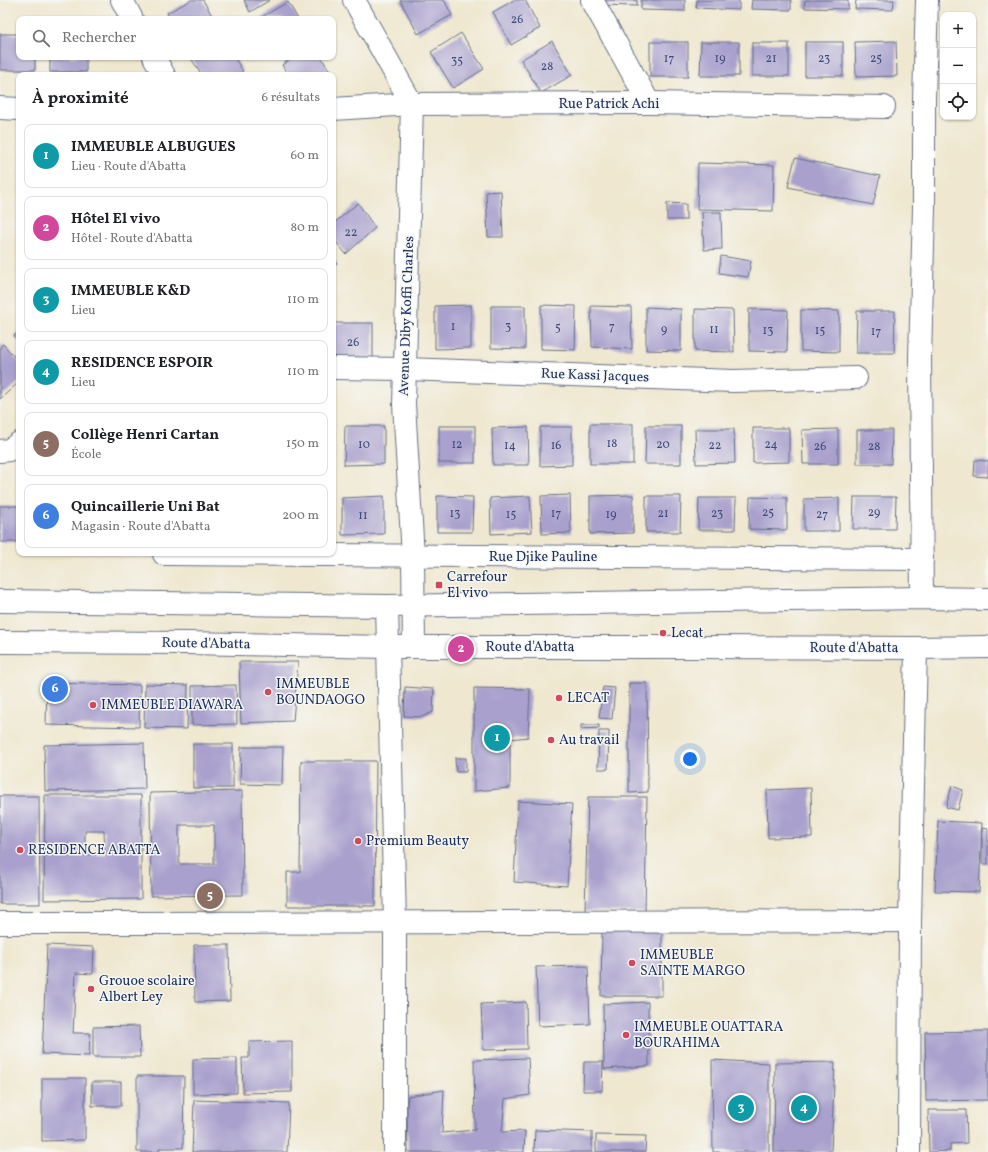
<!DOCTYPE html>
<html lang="fr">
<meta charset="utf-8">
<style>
body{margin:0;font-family:Vollkorn,serif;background:#f2f2f2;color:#202124}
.controls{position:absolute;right:12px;top:12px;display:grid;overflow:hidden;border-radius:8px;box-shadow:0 1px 3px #0004}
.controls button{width:36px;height:36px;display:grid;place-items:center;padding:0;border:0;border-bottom:1px solid #e0e0e0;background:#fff;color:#202124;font:20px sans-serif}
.you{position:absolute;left:690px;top:759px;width:14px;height:14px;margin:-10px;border:3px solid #fff;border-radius:50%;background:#1a73e8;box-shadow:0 0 0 6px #1a73e833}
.badge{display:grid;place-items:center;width:26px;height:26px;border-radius:50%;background:#0b8043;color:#fff;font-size:13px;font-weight:700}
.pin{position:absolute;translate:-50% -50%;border:2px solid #fff;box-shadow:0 1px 4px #0006}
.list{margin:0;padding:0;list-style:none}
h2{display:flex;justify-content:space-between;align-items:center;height:52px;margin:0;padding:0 16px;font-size:17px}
h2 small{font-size:13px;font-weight:400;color:#757577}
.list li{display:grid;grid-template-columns:26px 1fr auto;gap:12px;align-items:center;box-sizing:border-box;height:64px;margin:0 8px 8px;padding:0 8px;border:1px solid #e0e0e0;border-radius:8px}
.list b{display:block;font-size:15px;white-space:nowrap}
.list p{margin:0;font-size:13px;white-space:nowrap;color:#757577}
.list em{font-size:13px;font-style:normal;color:#757577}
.icon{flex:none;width:22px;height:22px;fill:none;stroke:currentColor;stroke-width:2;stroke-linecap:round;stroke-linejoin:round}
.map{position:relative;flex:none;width:988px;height:1152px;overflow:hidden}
.search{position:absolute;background:#fff;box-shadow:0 1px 3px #0004;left:16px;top:16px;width:320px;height:44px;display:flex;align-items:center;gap:10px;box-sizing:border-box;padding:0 14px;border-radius:8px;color:#757577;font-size:15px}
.panel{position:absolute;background:#fff;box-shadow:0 1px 3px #0004;left:16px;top:72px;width:320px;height:484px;border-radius:8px}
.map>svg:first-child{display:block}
.building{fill:#a9a0cd;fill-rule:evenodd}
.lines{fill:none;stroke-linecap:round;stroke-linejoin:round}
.street-casing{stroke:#656f86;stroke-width:24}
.secondary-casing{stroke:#656f86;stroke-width:24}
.street{stroke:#fff;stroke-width:22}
.secondary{stroke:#fff;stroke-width:22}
.poi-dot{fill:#d1495b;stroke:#f6f6f2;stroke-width:1.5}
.labels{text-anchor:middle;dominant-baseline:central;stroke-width:3;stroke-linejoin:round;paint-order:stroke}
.number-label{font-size:12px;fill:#3e4b7a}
.street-label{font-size:14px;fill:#1b2f5e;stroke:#f6f6f2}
.poi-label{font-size:14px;fill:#1b2f5e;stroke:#f6f6f2;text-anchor:start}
</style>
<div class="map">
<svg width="988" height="1152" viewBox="0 0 988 1152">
<rect width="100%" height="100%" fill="#f6f6f2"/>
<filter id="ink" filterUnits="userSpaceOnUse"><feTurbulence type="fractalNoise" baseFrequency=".025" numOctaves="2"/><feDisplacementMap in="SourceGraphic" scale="8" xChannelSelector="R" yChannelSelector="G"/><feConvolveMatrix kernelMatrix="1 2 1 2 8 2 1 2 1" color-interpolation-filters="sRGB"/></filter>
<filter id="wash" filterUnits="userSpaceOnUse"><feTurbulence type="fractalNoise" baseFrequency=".012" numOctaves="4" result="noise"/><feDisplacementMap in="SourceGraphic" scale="16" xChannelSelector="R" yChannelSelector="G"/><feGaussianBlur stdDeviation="0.9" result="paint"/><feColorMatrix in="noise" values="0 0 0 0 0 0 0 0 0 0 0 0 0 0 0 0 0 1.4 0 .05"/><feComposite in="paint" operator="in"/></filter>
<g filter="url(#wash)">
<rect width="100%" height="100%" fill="#efe7cf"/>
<g id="blocks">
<g class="building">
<polygon points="191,0 203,0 214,19 170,19 167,13"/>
<polygon points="244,0 270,0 250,12"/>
<polygon points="400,0 444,0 452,15 418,34"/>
<polygon points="514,0 525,0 540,28 511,45 493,12"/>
<polygon points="599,0 637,0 637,6 598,5"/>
<polygon points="641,0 685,0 685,11 641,10"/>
<polygon points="697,0 739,0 739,10 696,8"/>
<polygon points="752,0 791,0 791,10 751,9"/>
<polygon points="805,0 848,0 848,9 804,8"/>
<polygon points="856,0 894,0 893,10 855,9"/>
<polygon points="288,2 298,19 258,19"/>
<polygon points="461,33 484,69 453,88 431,52"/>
<polygon points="0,34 19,34 19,57 35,57 35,70 0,70"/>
<polygon points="552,41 572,75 541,93 521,60"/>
<polygon points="896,41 897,76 856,77 855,42"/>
<rect x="650" y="42" width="38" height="35"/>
<polygon points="701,42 739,42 739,76 700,76"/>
<rect x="805" y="42" width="38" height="34"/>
<rect x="752" y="43" width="37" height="33"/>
<rect x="50" y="57" width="36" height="15"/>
<polygon points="190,57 234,57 243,71 236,75 202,75"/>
<polygon points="294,57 321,57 332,75 288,75 282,65"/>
<polygon points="795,158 880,176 873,205 788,187"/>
<polygon points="698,163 774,165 773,211 697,209"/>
<polygon points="501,191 503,237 488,237 486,192"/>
<polygon points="358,203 375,228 346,254 333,238 333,224"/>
<polygon points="667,203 686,204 686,220 667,220"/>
<polygon points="702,212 721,212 722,249 704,250"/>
<polygon points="721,256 751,261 748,277 719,273"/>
<polygon points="333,258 337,263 333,266"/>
<polygon points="471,305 471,348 435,349 435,306"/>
<polygon points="541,305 576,306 575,350 541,349"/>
<polygon points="491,306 525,306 525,349 491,348"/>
<polygon points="591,306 631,307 632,349 592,347"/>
<polygon points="646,307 681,309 681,351 646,350"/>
<polygon points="695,309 733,310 734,352 695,351"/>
<polygon points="749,309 788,310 787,352 749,351"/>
<polygon points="801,310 839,311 839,352 801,351"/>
<polygon points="857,311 895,311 894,353 856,353"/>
<rect x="333" y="323" width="40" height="40"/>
<polygon points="19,331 19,342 14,336"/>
<polygon points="3,344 19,362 19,382 0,399 0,347"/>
<rect x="590" y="424" width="43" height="40"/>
<polygon points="345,426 384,426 384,464 344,465"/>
<rect x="439" y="426" width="36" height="37"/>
<polygon points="646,426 681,426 681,464 645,464"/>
<polygon points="528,427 529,465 493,465 492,428"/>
<polygon points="540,427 572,427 572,465 540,466"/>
<polygon points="753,428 789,428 789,462 753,463"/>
<polygon points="695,429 734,429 735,463 696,464"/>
<polygon points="838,429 838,464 803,464 802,430"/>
<polygon points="857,430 892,430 891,464 857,464"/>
<polygon points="975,460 988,461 988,477 974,476"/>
<polygon points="570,495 571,533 542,534 541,496"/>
<polygon points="633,495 633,533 590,534 590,496"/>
<polygon points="384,496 384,534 342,535 342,498"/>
<polygon points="437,496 473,497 472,532 437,532"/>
<polygon points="530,496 532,532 491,534 490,498"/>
<polygon points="646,496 681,496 680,532 646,532"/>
<polygon points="750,497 787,498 787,530 749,529"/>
<polygon points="854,497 896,497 895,529 853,529"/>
<polygon points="699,498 736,498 735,530 698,530"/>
<polygon points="839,498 839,531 804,531 804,499"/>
<rect x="0" y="506" width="19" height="36"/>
<polygon points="239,662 298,662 293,721 241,723"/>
<polygon points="47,683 140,685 139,727 46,725"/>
<polygon points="629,683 647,683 648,792 629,793"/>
<polygon points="145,684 188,685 187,729 144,728"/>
<polygon points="236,685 237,724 192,725 192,686"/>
<polygon points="405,687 434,689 433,712 422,717 404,716"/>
<polygon points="603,687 615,688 612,719 599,718"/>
<polygon points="474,688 530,689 528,737 510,739 510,788 474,791"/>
<polygon points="581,725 599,725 599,728 581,729"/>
<polygon points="599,731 609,731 608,769 598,769"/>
<polygon points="144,743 145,789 45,791 44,745"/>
<rect x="193" y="744" width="40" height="44"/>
<polygon points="241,747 283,747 282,785 240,784"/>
<polygon points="455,758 466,758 466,772 456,772"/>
<polygon points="301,761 376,761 375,906 287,906 287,872 300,872"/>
<polygon points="952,786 963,790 958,810 946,807"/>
<polygon points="811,788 812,837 768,838 767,790"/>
<path d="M 242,791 L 243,895 L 151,896 L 150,793 ZM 179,825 L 214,825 L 214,864 L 179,864 Z"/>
<path d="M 45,795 L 141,795 L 141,899 L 44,900 ZM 85,831 L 104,831 L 105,854 L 85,855 Z"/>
<polygon points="0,796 39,796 40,904 0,904"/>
<polygon points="588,797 647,797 645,912 585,911"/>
<polygon points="518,801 572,804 567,886 514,882"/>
<polygon points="938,821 982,823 979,892 935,891"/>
<polygon points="982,828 988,829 988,864 982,864"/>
<polygon points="602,930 662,930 662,996 601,996"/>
<polygon points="47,945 94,947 93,974 76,973 73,1033 90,1033 89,1056 42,1054"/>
<polygon points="194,945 229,945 230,1001 195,1002"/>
<polygon points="588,966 590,1024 538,1026 536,967"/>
<polygon points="526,1002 527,1049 483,1050 481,1004"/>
<polygon points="648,1002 649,1066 604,1069 603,1004"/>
<polygon points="139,1026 140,1057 93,1057 93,1027"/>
<polygon points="988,1031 988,1100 926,1101 925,1032"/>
<polygon points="292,1041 292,1092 243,1093 242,1058 249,1058 249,1042"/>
<polygon points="237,1058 237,1093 193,1094 193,1059"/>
<polygon points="528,1058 530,1095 505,1099 502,1132 525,1131 524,1152 408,1152 407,1106 408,1096 444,1090 442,1133 475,1130 474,1060"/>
<polygon points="712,1060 769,1063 769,1152 713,1152"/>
<polygon points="584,1062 603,1062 602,1091 583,1091"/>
<polygon points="835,1062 831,1152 774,1152 775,1063"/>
<polygon points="137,1076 184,1076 183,1148 159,1148 159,1152 137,1152"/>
<polygon points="42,1078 85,1078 85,1140 42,1141"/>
<rect x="92" y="1082" width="29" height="24"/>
<polygon points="194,1100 289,1103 287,1152 192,1152"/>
<polygon points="928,1110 966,1110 967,1143 950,1144 950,1151 929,1152"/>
<polygon points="535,1130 592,1132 592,1152 534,1152"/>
<polygon points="596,1135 646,1136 645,1152 596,1152"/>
</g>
</g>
</g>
<g filter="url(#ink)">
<use href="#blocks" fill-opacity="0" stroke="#656f86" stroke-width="1"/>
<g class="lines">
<defs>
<g id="street">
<polyline points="122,0 132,19"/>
<polyline points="354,0 412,104 404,404 413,556 414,647"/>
<polyline points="592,0 649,103"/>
<polyline points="154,57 164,75"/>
<polyline points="0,108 19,109"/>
<polyline points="333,109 412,104 649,103 884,107"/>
<polyline points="333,368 405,369 733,381 856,378"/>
<polyline points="0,451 9,450 19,443"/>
<polyline points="164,554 922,559"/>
<polyline points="922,598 920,358 924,208 924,99 927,0"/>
<polyline points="387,606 395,922 395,1152"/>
<polyline points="0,923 122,923 910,921"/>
<polyline points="909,1152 910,921 916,648"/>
</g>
<g id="secondary">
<polyline points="0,601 387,606 922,598 988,599"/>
<polyline points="0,642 187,643 388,647 687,647 916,648 988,647"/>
</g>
</defs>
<use href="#street" class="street-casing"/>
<use href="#secondary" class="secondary-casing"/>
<use href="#street" class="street"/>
<use href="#secondary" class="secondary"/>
</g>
</g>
<g class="poi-dot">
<rect x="435" y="581" width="8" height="8" rx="2"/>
<circle cx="663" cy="633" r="4"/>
<circle cx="268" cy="692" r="4"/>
<circle cx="559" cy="698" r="4"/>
<circle cx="93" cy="705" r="4"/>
<circle cx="551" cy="740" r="4"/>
<circle cx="358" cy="841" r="4"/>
<circle cx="20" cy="850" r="4"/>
<circle cx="632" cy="963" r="4"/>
<circle cx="91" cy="989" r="4"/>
<circle cx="626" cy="1035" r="4"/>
</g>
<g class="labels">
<g class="number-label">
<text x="517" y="20">26</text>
<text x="669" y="59">17</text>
<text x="720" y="59">19</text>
<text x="771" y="59">21</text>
<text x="824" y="59">23</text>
<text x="876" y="59">25</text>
<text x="457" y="61">35</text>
<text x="547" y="67">28</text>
<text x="351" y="233">22</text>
<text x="453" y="327">1</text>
<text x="508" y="327">3</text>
<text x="612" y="327">7</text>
<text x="558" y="328">5</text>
<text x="664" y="330">9</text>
<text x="714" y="330">11</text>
<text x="768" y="331">13</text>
<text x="820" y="331">15</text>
<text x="876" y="332">17</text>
<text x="353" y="343">26</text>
<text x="612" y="444">18</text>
<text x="364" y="445">10</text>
<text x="457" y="445">12</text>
<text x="663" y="445">20</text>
<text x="771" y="445">24</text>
<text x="510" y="446">14</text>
<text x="556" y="446">16</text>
<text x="715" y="446">22</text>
<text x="820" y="447">26</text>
<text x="874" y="447">28</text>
<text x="768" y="513">25</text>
<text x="874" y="513">29</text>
<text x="455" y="514">13</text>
<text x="556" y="514">17</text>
<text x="663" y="514">21</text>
<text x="717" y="514">23</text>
<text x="511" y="515">15</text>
<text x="611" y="515">19</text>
<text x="822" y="515">27</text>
<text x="363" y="516">11</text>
</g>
<g class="street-label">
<text x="609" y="104">Rue Patrick Achi</text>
<text transform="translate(407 316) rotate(-88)">Avenue Diby Koffi Charles</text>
<text transform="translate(595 376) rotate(2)">Rue Kassi Jacques</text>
<text x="543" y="557">Rue Djike Pauline</text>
<text transform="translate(206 644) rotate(1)">Route d'Abatta</text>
<text x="530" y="647">Route d'Abatta</text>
<text x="854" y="648">Route d'Abatta</text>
</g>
<g class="poi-label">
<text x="447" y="577">Carrefour<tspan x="447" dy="16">El vivo</tspan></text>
<text x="671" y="633">Lecat</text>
<text x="276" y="684">IMMEUBLE<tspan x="276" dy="16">BOUNDAOGO</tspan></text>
<text x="567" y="698">LECAT</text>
<text x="101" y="705">IMMEUBLE DIAWARA</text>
<text x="559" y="740">Au travail</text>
<text x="366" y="841">Premium Beauty</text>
<text x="28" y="850">RESIDENCE ABATTA</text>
<text x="640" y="955">IMMEUBLE<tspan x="640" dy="16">SAINTE MARGO</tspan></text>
<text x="99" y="981">Grouoe scolaire<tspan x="99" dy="16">Albert Ley</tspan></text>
<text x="634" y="1027">IMMEUBLE OUATTARA<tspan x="634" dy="16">BOURAHIMA</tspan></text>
</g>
</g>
</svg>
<div class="controls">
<button>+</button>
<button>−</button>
<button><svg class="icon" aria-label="locate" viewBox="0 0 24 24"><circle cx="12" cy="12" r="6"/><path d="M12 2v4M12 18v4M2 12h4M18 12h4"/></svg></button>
</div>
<div class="you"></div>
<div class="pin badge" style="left:497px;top:738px;background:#0f9aa8">1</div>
<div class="pin badge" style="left:461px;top:649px;background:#d1479c">2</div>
<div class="pin badge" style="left:741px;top:1108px;background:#0f9aa8">3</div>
<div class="pin badge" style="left:804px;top:1108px;background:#0f9aa8">4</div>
<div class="pin badge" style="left:210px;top:896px;background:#8d6e63">5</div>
<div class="pin badge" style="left:55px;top:689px;background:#3f7fe0">6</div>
<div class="search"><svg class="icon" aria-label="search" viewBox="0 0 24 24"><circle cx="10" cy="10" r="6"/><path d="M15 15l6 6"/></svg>Rechercher</div>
<section class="panel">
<h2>À proximité<small>6 résultats</small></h2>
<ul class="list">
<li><span class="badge" style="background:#0f9aa8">1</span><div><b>IMMEUBLE ALBUGUES</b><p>Lieu · Route d'Abatta</p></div><em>60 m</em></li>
<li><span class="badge" style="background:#d1479c">2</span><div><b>Hôtel El vivo</b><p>Hôtel · Route d'Abatta</p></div><em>80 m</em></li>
<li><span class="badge" style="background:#0f9aa8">3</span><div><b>IMMEUBLE K&amp;D</b><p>Lieu</p></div><em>110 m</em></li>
<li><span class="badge" style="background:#0f9aa8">4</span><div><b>RESIDENCE ESPOIR</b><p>Lieu</p></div><em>110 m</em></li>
<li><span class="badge" style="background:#8d6e63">5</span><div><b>Collège Henri Cartan</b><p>École</p></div><em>150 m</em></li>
<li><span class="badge" style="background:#3f7fe0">6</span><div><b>Quincaillerie Uni Bat</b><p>Magasin · Route d'Abatta</p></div><em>200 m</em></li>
</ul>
</section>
</div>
